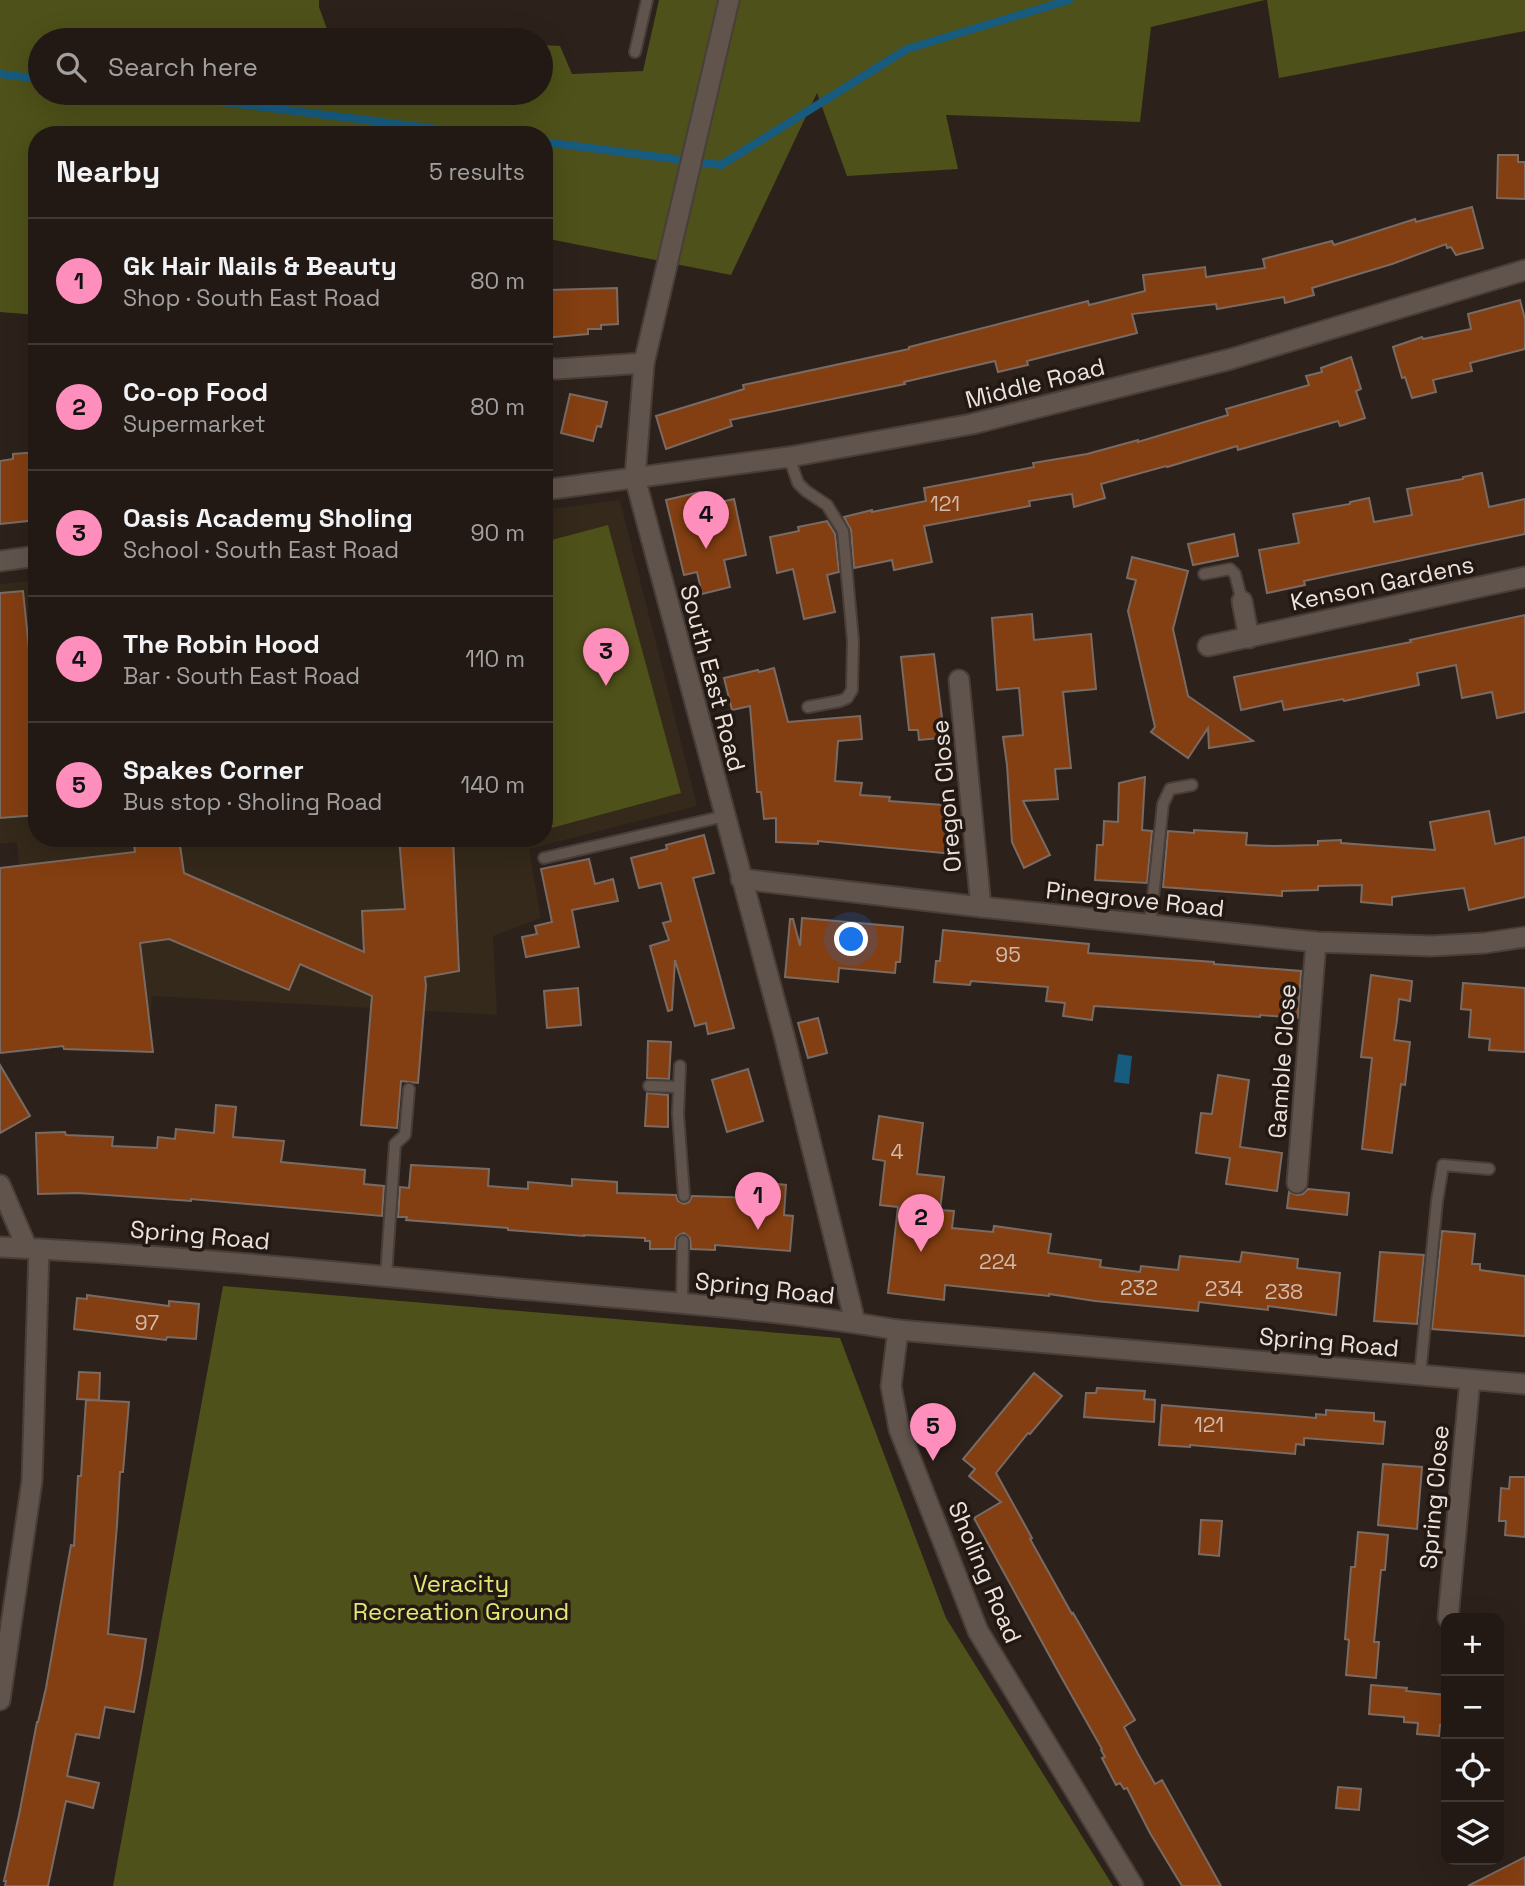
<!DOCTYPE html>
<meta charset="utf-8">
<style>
body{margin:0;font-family:"Space Grotesk",sans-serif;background:#2a221d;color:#f1f3f6}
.controls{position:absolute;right:21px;bottom:21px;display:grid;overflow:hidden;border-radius:14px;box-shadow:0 7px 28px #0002}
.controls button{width:63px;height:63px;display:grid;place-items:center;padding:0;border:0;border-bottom:2px solid #3f3834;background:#221914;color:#f1f3f6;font:35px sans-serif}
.you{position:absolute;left:852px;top:940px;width:24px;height:24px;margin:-18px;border:5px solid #fff;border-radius:50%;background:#1a73e8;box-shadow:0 0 0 10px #1a73e833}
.badge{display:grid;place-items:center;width:46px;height:46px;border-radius:50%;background:#fe8ebc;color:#111;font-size:23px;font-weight:700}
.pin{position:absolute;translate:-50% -58px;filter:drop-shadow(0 2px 4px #0008)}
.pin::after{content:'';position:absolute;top:37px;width:24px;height:21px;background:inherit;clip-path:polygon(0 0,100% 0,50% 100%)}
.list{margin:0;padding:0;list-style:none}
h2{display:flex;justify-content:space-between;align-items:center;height:91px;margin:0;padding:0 28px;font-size:30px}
h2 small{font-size:23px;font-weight:400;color:#a2a0a0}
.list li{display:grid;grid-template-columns:46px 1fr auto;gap:21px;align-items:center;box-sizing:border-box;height:126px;padding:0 28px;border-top:2px solid #3f3834}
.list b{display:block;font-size:26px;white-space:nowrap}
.list p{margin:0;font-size:23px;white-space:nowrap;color:#a2a0a0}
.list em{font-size:23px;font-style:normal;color:#a2a0a0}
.icon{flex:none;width:38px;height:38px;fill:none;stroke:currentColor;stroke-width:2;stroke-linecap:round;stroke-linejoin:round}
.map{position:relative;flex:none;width:1525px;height:1886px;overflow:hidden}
.search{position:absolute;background:#221914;box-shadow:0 7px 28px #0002;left:28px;top:28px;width:525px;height:77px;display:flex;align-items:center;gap:18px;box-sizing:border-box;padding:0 24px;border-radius:38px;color:#a2a0a0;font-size:26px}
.panel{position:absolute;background:#221914;box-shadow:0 7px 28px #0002;left:28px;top:126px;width:525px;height:721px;border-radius:28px}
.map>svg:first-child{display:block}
.education{fill:#34291a}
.green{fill:#4e5119}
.water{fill:#175b7f}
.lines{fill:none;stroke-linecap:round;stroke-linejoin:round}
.stream{stroke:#175b7f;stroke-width:8}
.building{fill:#833e11;stroke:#796b64;stroke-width:2}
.service-casing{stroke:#483f3a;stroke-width:14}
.minor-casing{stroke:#483f3a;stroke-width:23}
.tertiary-casing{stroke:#483f3a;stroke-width:23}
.service{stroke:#61544d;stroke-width:10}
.minor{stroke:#61544d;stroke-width:19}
.tertiary{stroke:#61544d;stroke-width:19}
.labels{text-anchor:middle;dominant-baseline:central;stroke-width:7;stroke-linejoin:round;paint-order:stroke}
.number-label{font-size:21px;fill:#d1baac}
.street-label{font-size:24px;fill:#ebe3df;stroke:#231812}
.park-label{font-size:24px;fill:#e1e874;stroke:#231812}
</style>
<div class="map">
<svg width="1525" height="1886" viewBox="0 0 1525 1886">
<rect width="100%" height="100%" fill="#2d211b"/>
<polygon class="education" points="620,500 697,806 529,849 541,918 493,936 497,1015 152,996 149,1030 36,1030 17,842 0,844 0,584 37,580 37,838 544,838 544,510"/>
<g class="green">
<polygon points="0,0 319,0 319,7 331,40 40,40 40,93 541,93 541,45 560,46 572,74 643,71 659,0 1265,0 1151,27 1140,122 946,115 958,169 847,176 817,93 731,275 544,238 544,135 37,135 37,315 0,312"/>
<polygon points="1267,0 1525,0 1525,31 1279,78"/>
<polygon points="608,525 681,793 544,830 544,542"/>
<polygon points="223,1286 840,1338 946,1618 1113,1886 113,1886"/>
</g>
<polygon class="water" points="1118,1054 1132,1056 1129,1084 1114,1082"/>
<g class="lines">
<g class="stream">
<polyline points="0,74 40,79"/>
<polyline points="151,93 486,135"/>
<polyline points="544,142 721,165 907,49 1069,0"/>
</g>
</g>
<g class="building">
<polygon points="1498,155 1518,155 1518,162 1525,162 1525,199 1497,198"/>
<polygon points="1472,207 1483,248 1456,255 1451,247 1447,248 1446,244 1392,264 1312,288 1314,295 1285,303 1284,297 1217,309 1216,304 1132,314 1137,333 1027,361 1028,365 998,372 995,361 904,382 905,384 730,420 732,426 666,449 656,416 744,389 743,385 909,349 909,347 1088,301 1089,305 1145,291 1143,275 1205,267 1206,277 1265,268 1263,259 1332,241 1334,245 1415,219 1416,222"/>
<polygon points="617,288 618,324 601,325 601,329 588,329 588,334 544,338 544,302 549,302 549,290"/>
<polygon points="1520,300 1525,319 1525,349 1470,363 1472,371 1433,380 1436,392 1412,398 1405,377 1402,378 1393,347 1422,337 1423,339 1471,329 1468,314"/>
<polygon points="1351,357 1361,389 1356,391 1365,418 1340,426 1338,421 1238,450 1237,446 1167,467 1166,466 1101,484 1105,498 1074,507 1072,494 1029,501 1030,506 924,526 932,562 894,570 892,560 854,568 851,530 844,517 872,510 872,512 926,501 924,488 1034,467 1033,463 1087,454 1138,440 1138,442 1228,415 1226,409 1309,385 1306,376 1322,372 1321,368"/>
<polygon points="570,394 607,402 601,427 597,426 593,441 561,433"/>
<polygon points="37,452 37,520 0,524 0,461 13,459 13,454"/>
<polygon points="1482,473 1489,507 1525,499 1525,534 1304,581 1305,585 1267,593 1259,550 1299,543 1293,514 1350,504 1350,502 1369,498 1374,522 1412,515 1407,489 1463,479 1463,477"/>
<polygon points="700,492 702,500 715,497 716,503 734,499 746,555 724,560 730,587 702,594 697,572 684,575 666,500"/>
<polygon points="827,521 835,534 839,572 827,575 835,612 804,619 793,569 777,573 770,537 799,531 798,527"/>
<polygon points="1234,534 1238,556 1193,565 1188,544"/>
<polygon points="1132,557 1188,571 1173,629 1188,696 1253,741 1209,748 1208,728 1188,758 1151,732 1155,727 1128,611 1136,580 1127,578"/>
<polygon points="23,591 37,725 37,815 0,818 0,593"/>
<polygon points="1032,614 1034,640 1091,634 1096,689 1063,692 1071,768 1055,769 1058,799 1023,801 1050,855 1024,868 1012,842 1007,765 1003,737 1023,735 1019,688 997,690 992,618"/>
<polygon points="1525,615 1525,712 1497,718 1492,692 1462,698 1456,665 1417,673 1419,685 1344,701 1343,699 1284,710 1282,701 1241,710 1234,677 1411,642 1410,640"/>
<polygon points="934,654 943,726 939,726 941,738 919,740 918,730 909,730 901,657"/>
<polygon points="774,668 788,722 860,716 862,739 838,741 835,781 862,783 860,795 890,797 889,801 957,806 953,854 818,841 818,844 776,842 776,818 764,819 761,792 757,792 750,706 732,710 724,678 758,670 759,672"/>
<polygon points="1145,777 1142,830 1152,831 1147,883 1095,880 1097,845 1103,845 1104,821 1118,822 1119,783"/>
<polygon points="1489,811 1495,844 1525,837 1525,897 1469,910 1464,888 1392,897 1392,905 1361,902 1362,885 1318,886 1318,890 1282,891 1282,896 1163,887 1168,831 1194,833 1194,830 1247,833 1246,845 1274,846 1318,845 1318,841 1341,840 1341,843 1435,850 1430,822"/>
<polygon points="704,835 714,873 693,878 734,1028 708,1034 706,1023 695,1026 675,960 672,1010 668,1011 650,946 669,940 663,923 671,921 661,883 639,888 631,858 667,849 666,845"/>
<polygon points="133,838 179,838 184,873 364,952 362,911 405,909 399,838 453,838 459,971 425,977 426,985 418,1083 401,1081 397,1128 361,1125 372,996 300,964 289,990 169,939 140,943 153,1052 64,1049 63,1046 0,1053 0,868 135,852"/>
<polygon points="589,859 595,884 613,879 618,901 572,910 579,947 526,957 522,937 537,934 535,926 552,922 541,869"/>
<polygon points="802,918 903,927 900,962 896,962 895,973 839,968 838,982 785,977 790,919 793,919 800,946"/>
<polygon points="943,930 1089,944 1088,953 1214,962 1214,964 1301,971 1298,1018 1260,1015 1260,1017 1094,1006 1092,1020 1063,1016 1065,1003 1046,1001 1048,987 971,981 970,985 934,982 936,961 940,961"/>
<polygon points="1371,975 1412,981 1410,1001 1399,999 1397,1020 1394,1040 1410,1042 1405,1085 1401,1084 1392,1153 1362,1149 1372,1058 1361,1057"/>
<polygon points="1463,983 1525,988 1525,1052 1489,1050 1490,1039 1469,1037 1471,1010 1461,1009"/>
<polygon points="578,988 581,1025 547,1028 544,991"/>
<polygon points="818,1018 827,1053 808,1058 798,1023"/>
<polygon points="648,1041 671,1042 669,1079 647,1078"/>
<polygon points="0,1065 30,1116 0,1133"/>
<polygon points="748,1069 763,1121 727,1132 712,1080"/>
<polygon points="1218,1075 1249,1080 1240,1147 1282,1153 1277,1191 1226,1184 1230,1158 1196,1153 1201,1113 1212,1114"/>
<polygon points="647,1093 668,1095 668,1127 645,1126"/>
<polygon points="216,1105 236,1107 233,1137 284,1141 281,1162 365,1170 364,1184 384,1186 382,1216 191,1199 191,1201 78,1193 38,1194 36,1133 65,1132 66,1135 113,1137 112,1146 157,1148 158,1137 175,1139 176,1129 214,1133"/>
<polygon points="879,1116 923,1123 917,1174 944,1177 940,1210 954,1211 952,1228 993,1232 994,1226 1051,1234 1048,1253 1101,1260 1100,1267 1140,1272 1141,1266 1178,1270 1180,1256 1240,1262 1242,1252 1298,1259 1297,1268 1340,1273 1336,1315 1268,1306 1268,1310 1199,1302 1198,1311 1095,1301 1049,1294 1049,1296 945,1285 944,1300 888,1293 898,1207 880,1205 885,1161 873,1159"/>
<polygon points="411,1165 489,1169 488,1186 528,1189 528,1182 572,1186 572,1179 617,1182 617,1193 676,1195 678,1201 684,1204 689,1202 692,1196 757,1198 759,1182 786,1185 784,1215 793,1216 790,1251 715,1245 715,1250 691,1249 690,1238 684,1233 679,1235 676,1238 675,1249 650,1249 650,1241 645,1241 645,1238 584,1235 584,1236 508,1230 508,1228 406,1220 407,1217 398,1217 400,1187 409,1188"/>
<polygon points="1308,1189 1349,1193 1347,1215 1287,1208 1289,1192 1297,1195 1303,1194"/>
<polygon points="1442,1231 1475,1234 1472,1264 1480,1264 1480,1270 1525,1276 1525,1336 1432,1329"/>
<polygon points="1380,1252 1424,1255 1417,1324 1374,1321"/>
<polygon points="87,1295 169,1306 169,1301 199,1304 196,1339 167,1337 166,1340 74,1329 77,1298 87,1299"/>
<polygon points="79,1372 100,1373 99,1400 77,1399"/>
<polygon points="1034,1373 1062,1396 1030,1434 1028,1433 996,1473 1032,1538 1030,1539 1072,1614 1073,1613 1135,1720 1124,1727 1138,1754 1155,1784 1162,1780 1221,1886 1182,1886 1150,1833 1127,1788 1124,1789 1120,1783 1116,1785 1102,1758 1105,1757 1101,1750 1102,1749 1059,1673 974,1518 1001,1502 969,1476 975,1469 963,1459"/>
<polygon points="1097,1388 1145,1391 1144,1399 1155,1400 1154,1422 1084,1417 1086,1393 1096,1393"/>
<polygon points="86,1400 129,1402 123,1472 120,1472 117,1525 108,1634 146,1639 142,1667 134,1712 105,1707 99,1738 76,1734 67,1776 99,1783 93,1808 66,1801 48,1886 5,1886 6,1881 4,1881 19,1815 37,1722 38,1722 46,1688 71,1545 74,1546 78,1476 81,1476"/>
<polygon points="1162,1405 1316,1418 1316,1414 1326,1415 1326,1410 1374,1413 1374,1421 1385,1422 1383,1444 1304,1438 1304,1445 1296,1444 1295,1454 1190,1445 1190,1447 1159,1445"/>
<polygon points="1383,1464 1422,1467 1417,1529 1378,1525"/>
<polygon points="1510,1477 1525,1477 1525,1537 1505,1535 1506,1521 1499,1521 1501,1488 1509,1489"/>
<polygon points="1201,1520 1222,1521 1219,1556 1199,1554"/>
<polygon points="1358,1532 1388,1535 1385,1570 1381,1570 1374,1642 1379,1642 1376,1678 1346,1675 1349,1640 1345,1639 1351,1567 1355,1567"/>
<polygon points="1371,1685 1407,1688 1406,1691 1446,1695 1446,1726 1440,1725 1439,1736 1417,1734 1418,1723 1404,1722 1404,1717 1369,1714"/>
<polygon points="1338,1787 1361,1789 1359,1810 1336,1808"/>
<polygon points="1525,1857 1525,1886 1468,1886"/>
</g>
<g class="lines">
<defs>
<g id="service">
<polyline points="635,52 647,0"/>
<polyline points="789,457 798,483 806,491 827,505 843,531 853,641 852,690 847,698 840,701 808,707"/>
<polyline points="1204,574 1230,569 1235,574 1242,601"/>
<polyline points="544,858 725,816"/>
<polyline points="1150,925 1163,804 1170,789 1192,785"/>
<polyline points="680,1066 678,1114 684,1196"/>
<polyline points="649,1086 679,1087"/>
<polyline points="386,1276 395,1144 405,1135 409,1089"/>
<polyline points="682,1304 683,1241"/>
<polyline points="1420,1375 1437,1201 1443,1165 1489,1169"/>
</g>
<g id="minor">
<polyline points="729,0 644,363 635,478 784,1035 855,1322"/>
<polyline points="544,367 556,369 644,363"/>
<polyline points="1242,601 1249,638"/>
<polyline points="1208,646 1525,577"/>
<polyline points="959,680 981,907"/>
<polyline points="741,879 981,907 1316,942 1431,946 1485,943 1525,937"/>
<polyline points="1297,1183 1316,942"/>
<polyline points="0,1185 27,1248"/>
<polyline points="898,1330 891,1386 899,1429 978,1631 1133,1886"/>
<polyline points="1448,1618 1470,1380"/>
<polyline points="0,1700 32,1481 39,1249"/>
</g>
<g id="tertiary">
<polyline points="544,490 789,457 972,424 1231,359 1525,270"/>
<polyline points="0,561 37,556"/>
<path d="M 0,1247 C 170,1255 339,1272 508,1288 C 638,1300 770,1308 898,1330 L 1525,1384"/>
</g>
</defs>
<use href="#service" class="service-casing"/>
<use href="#minor" class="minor-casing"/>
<use href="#tertiary" class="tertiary-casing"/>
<use href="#service" class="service"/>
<use href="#minor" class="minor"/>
<use href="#tertiary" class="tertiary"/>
</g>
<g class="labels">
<g class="number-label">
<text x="945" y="503">121</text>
<text x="1008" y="954">95</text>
<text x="897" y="1151">4</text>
<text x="998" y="1261">224</text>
<text x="1139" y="1287">232</text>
<text x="1224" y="1288">234</text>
<text x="1284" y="1291">238</text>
<text x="147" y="1322">97</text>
<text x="1209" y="1424">121</text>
</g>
<g class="street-label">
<text transform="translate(1035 383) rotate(-14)">Middle Road</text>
<text transform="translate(1382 583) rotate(-12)">Kenson Gardens</text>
<text transform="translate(713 678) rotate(75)">South East Road</text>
<text transform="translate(946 796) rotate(-95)">Oregon Close</text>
<text transform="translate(1135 899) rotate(6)">Pinegrove Road</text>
<text transform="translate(1282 1061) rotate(-86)">Gamble Close</text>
<text transform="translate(200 1235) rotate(5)">Spring Road</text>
<text transform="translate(765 1288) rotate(6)">Spring Road</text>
<text transform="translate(1329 1342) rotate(5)">Spring Road</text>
<text transform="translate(1434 1497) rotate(-85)">Spring Close</text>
<text transform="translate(985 1572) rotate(67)">Sholing Road</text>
</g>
<g class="park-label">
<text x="461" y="1583">Veracity<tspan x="461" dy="28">Recreation Ground</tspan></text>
</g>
</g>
</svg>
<div class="controls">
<button>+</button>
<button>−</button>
<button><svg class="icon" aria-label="locate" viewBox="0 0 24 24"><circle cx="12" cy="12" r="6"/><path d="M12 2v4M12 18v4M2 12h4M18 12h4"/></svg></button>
<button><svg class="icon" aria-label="layers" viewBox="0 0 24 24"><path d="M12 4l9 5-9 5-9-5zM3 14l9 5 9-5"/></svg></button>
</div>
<div class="you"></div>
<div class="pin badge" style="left:758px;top:1230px">1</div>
<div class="pin badge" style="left:921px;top:1252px">2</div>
<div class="pin badge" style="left:606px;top:686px">3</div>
<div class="pin badge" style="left:706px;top:549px">4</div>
<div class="pin badge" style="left:933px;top:1461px">5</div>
<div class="search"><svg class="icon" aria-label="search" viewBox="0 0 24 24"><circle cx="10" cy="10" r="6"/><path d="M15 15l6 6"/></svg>Search here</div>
<section class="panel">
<h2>Nearby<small>5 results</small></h2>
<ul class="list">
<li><span class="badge">1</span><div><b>Gk Hair Nails &amp; Beauty</b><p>Shop · South East Road</p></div><em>80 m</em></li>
<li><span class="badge">2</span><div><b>Co-op Food</b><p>Supermarket</p></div><em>80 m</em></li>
<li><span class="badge">3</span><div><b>Oasis Academy Sholing</b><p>School · South East Road</p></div><em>90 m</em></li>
<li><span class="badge">4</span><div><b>The Robin Hood</b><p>Bar · South East Road</p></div><em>110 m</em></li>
<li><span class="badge">5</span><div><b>Spakes Corner</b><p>Bus stop · Sholing Road</p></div><em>140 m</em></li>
</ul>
</section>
</div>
